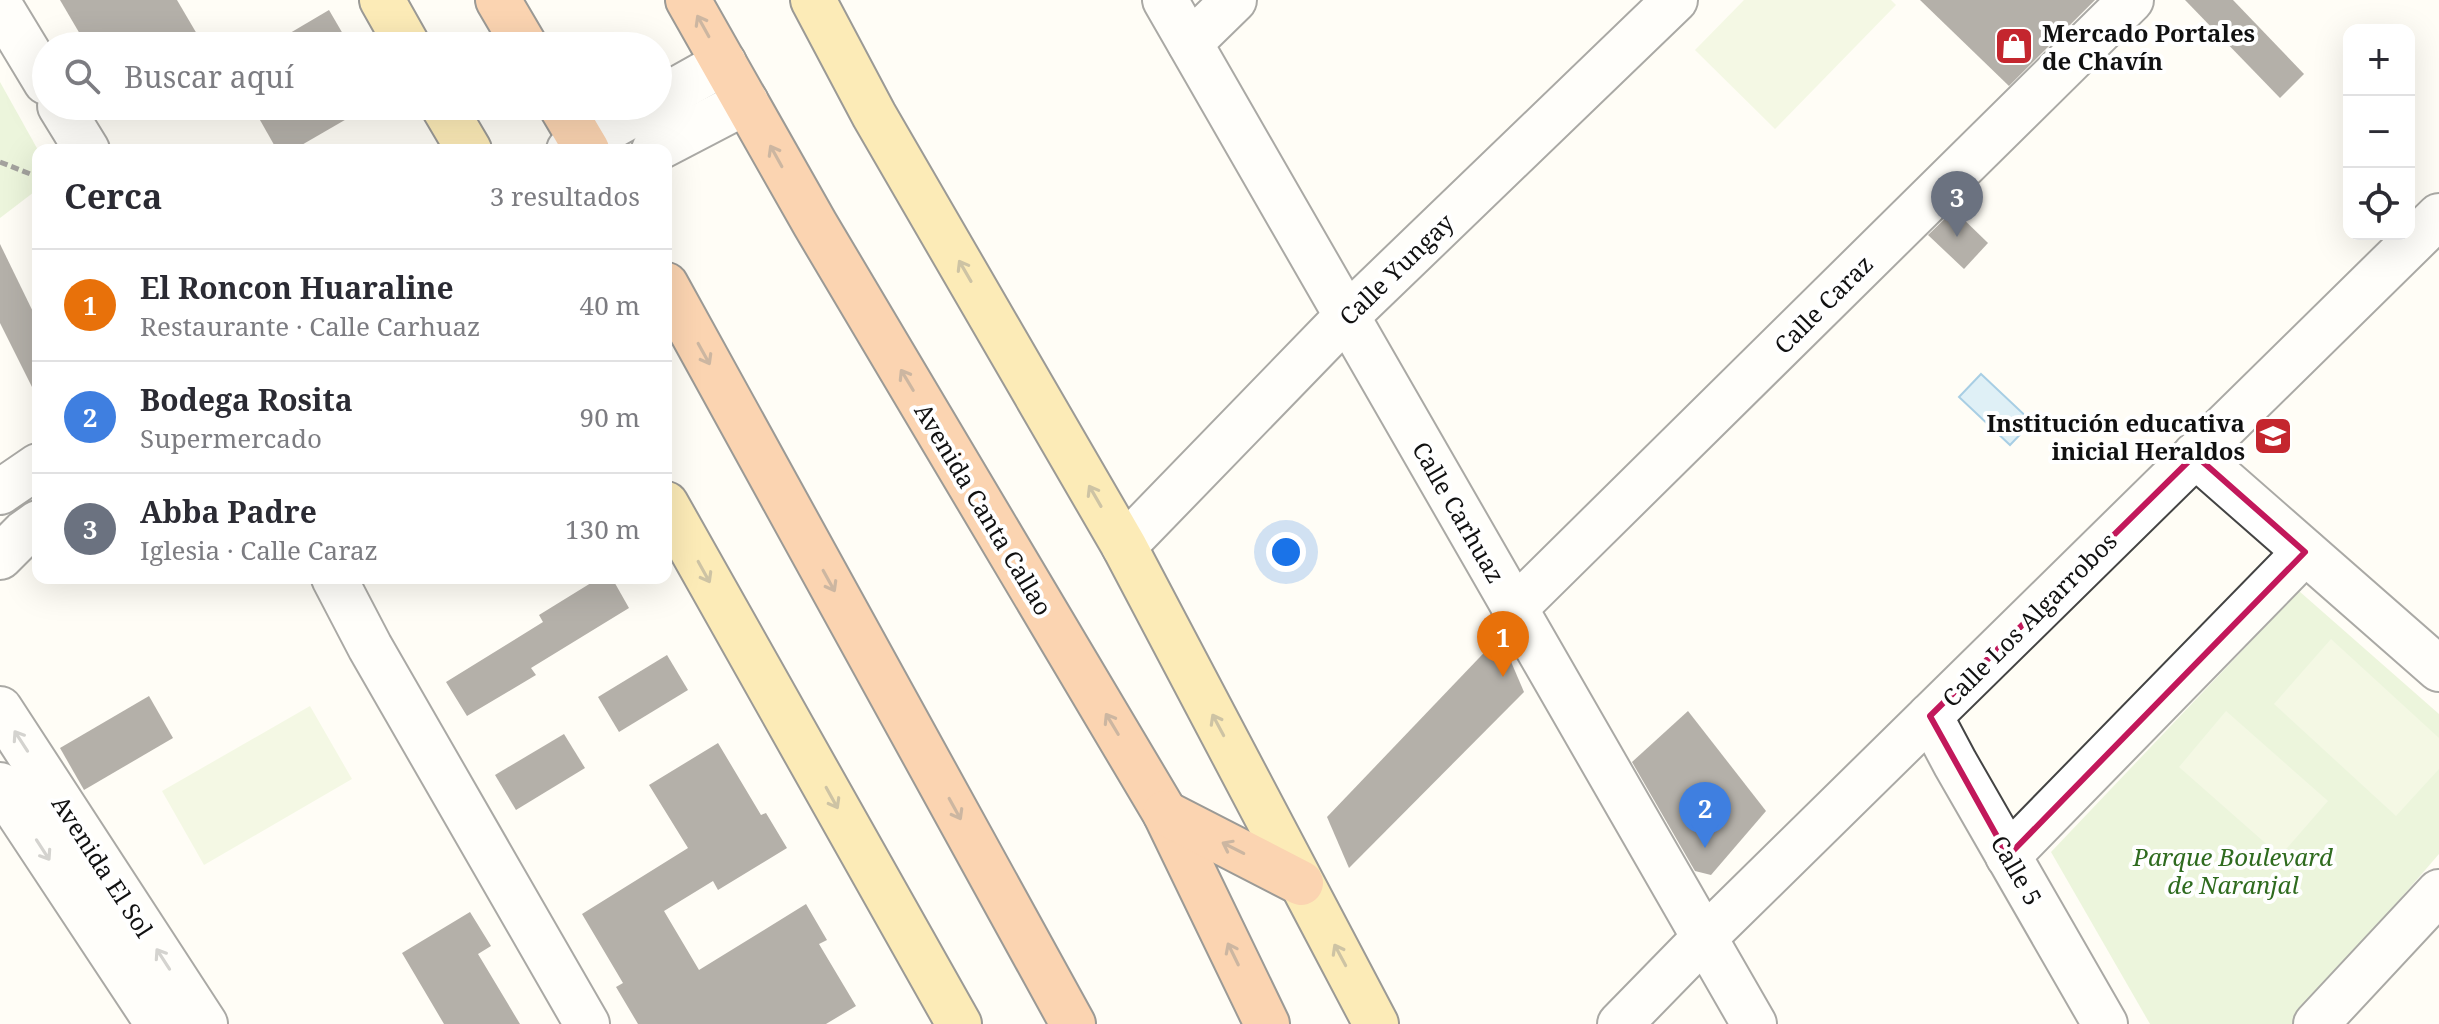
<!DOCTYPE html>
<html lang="es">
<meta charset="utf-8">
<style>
body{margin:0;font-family:"Noto Serif",serif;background:#f2f2f3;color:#2b2b33}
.controls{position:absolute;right:24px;top:24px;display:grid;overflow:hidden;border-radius:16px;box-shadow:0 8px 32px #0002}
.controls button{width:72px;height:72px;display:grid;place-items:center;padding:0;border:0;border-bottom:2px solid #e1e1e2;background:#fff;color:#2b2b33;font:40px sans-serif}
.you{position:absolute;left:1286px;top:552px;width:28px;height:28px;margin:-20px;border:6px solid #fff;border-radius:50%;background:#1a73e8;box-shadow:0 0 0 12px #1a73e833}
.badge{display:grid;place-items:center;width:52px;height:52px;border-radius:50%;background:#d93025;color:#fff;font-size:26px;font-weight:700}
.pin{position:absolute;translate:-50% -66px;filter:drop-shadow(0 2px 4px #0008)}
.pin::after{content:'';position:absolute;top:42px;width:28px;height:24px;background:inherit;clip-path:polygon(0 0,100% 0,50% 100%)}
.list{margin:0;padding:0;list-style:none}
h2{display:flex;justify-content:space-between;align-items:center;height:104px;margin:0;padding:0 32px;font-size:34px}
h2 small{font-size:26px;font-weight:400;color:#7c7c81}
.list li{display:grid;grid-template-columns:52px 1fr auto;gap:24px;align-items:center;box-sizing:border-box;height:112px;padding:0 32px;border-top:2px solid #e1e1e2}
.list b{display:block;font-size:30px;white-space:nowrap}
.list p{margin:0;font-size:26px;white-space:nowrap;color:#7c7c81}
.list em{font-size:26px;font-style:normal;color:#7c7c81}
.icon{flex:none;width:44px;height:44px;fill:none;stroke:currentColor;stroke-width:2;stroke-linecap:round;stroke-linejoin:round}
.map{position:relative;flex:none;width:2439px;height:1024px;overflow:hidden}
.search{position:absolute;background:#fff;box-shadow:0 8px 32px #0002;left:32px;top:32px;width:640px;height:88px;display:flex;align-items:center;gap:20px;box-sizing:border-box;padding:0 28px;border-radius:44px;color:#7c7c81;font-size:30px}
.panel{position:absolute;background:#fff;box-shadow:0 8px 32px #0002;left:32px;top:144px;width:640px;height:440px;border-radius:16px}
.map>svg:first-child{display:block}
.green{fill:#d5ebbd}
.pitch{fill:#e6f2cf}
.water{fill:#b9e0f7;stroke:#3f96cf;stroke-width:2}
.building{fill:#5a524d}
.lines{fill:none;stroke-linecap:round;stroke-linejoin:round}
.minor-casing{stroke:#444;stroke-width:48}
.major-casing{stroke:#222;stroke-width:48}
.highway-casing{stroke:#222;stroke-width:48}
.path{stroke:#333;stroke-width:5;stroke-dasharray:8 4;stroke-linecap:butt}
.minor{stroke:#fff;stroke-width:44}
.major{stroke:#f9d66b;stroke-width:44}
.highway{stroke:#f5a25d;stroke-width:44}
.oneway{stroke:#8e613b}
.oneway2{stroke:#917d42}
.oneway3{stroke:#a0a0a0}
.marked{fill:none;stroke:#c2185b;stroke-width:6;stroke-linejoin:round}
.labels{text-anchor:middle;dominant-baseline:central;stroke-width:8;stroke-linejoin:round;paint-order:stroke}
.poi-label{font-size:24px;font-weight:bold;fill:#111;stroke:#fff;text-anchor:start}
.street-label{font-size:24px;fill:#111;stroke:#fff}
.park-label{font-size:24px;font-style:italic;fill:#2f6b1f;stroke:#fff}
</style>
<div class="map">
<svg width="2439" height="1024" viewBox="0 0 2439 1024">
<rect width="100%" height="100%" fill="#fffdf5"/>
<g class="green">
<polygon points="0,82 38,150 38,189 0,218"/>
<polygon points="2299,591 2439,714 2439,854 2292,1024 2150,1024 2051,852"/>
</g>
<g class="pitch">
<polygon points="1744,0 1891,0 1896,5 1775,129 1695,50"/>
<polygon points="2331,639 2439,738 2439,769 2396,816 2274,704"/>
<polygon points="310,706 352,779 204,865 162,791"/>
<polygon points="2226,711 2328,801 2280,856 2179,767"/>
</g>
<polygon class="water" points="1981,374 2032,422 2010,445 1959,397"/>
<g class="building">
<polygon points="60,0 177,0 204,46 87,46"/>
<polygon points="1920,0 2095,0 2009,86"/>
<polygon points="2185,0 2233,0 2304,74 2280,98"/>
<polygon points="329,10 350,46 268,46"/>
<polygon points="252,106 369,106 293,150 277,150"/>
<polygon points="1954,210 1988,243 1964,269 1928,235"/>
<polygon points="0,244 38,322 38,399 0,323"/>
<polygon points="599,578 612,578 629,608 531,668 536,675 467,716 446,682 543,622 539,615"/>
<polygon points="1500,636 1524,692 1349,868 1327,817"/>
<polygon points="667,655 688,690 619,732 598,697"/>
<polygon points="149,696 173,738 84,790 60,748"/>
<polygon points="1688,711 1766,811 1711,875 1695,871 1632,762"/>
<polygon points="564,734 585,768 516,810 495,775"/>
<polygon points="718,743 761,815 766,813 787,848 718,890 713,881 664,911 699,970 806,904 827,940 819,944 856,1006 826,1024 638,1024 616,987 623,983 582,914 688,848 649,785"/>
<polygon points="470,912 491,946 478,954 520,1024 444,1024 402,953"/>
</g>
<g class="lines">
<defs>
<g id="minor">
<polyline points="1165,0 1754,1024"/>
<polyline points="0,6 46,82"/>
<polyline points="1190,43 1234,0"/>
<polyline points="658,100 724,63"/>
<polyline points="60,106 87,150"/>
<polyline points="569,150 648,106"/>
<polyline points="654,150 746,102"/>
<polyline points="2195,455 2439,669"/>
<polyline points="0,492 38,466"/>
<polyline points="1124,546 1347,316 1675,0"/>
<polyline points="0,557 24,533 38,523"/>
<polyline points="334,578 370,647 587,1024"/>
<polyline points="1514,609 2131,0"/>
<polyline points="0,709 205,1024"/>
<polyline points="1930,716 1955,763 2105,1024"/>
<polyline points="0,785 158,1024"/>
<polyline points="2008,856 2305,552"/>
<polyline points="1620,1024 1703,939 2439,216"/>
<polyline points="2316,1024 2439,892"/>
</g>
<g id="major">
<polyline points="382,0 408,46"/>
<polyline points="813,0 874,115 1124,546 1376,1024"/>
<polyline points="443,106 469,150"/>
<polyline points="666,504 959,1024"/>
</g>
<g id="highway">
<polyline points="498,0 525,46"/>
<polyline points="688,0 815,224 1165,813 1267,1024"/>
<polyline points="561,106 587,150"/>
<polyline points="666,285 1073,1024"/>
<polyline points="1165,813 1301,883"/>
</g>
</defs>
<use href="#minor" class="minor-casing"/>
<use href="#major" class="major-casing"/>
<use href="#highway" class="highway-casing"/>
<polyline class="path" points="0,162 38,177"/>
<use href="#minor" class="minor"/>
<use href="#major" class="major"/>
<use href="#highway" class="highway"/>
</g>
<defs><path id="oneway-shaft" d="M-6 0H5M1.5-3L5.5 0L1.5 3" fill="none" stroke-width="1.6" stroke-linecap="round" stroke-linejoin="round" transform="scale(2)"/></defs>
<g class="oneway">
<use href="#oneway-shaft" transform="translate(703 26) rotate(-119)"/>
<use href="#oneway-shaft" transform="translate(776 156) rotate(-119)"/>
<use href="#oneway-shaft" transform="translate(704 354) rotate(61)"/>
<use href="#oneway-shaft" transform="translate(907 380) rotate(-121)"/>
<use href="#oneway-shaft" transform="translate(829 581) rotate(61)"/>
<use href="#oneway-shaft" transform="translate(1112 724) rotate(-121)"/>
<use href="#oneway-shaft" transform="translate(955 809) rotate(61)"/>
<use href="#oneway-shaft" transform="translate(1233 848) rotate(-153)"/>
<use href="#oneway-shaft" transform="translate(1233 954) rotate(-116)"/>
</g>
<g class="oneway2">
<use href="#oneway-shaft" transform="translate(965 271) rotate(-120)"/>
<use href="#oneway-shaft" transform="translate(1095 496) rotate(-120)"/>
<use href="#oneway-shaft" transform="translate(704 572) rotate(61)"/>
<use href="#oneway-shaft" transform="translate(1218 725) rotate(-118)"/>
<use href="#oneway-shaft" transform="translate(832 798) rotate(61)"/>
<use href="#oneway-shaft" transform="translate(1340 955) rotate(-118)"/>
</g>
<g class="oneway3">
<use href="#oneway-shaft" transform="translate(21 741) rotate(-123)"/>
<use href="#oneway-shaft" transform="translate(43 850) rotate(57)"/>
<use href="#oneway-shaft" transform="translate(163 959) rotate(-123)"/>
</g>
<path d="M0 0H2439V1024H0ZM 2195,455 L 2305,552 L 2008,856 L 1930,716 Z" fill="#fffdf5" fill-opacity=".55" fill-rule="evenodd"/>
<path class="marked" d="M 2195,455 L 2305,552 L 2008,856 L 1930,716 Z"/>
<defs>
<symbol id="shop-square" viewBox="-11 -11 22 22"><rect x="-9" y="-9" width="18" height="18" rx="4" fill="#c4262e" stroke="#fff"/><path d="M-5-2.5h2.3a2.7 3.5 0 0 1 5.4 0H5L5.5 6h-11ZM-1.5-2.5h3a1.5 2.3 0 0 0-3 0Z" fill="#fff"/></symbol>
<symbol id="school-square" viewBox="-11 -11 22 22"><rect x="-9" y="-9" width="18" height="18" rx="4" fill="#c4262e" stroke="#fff"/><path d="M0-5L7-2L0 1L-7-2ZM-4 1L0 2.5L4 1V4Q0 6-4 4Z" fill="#fff"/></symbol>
</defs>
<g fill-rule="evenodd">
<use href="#shop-square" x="1992" y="24" width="44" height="44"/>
<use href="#school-square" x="2251" y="414" width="44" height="44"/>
</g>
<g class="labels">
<g class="poi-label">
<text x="2042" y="32">Mercado Portales<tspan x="2042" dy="28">de Chavín</tspan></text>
<text x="2245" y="422" text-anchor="end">Institución educativa<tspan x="2245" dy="28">inicial Heraldos</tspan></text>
</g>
<g class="street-label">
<text transform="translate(1396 269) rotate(-44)">Calle Yungay</text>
<text transform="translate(1823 304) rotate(-45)">Calle Caraz</text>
<text transform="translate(984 509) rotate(59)">Avenida Canta Callao</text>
<text transform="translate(1459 512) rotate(60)">Calle Carhuaz</text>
<text transform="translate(2029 619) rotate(-45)">Calle Los Algarrobos</text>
<text transform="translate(103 866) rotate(57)">Avenida El Sol</text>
<text transform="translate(2017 870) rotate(60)">Calle 5</text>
</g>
<g class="park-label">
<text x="2233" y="856">Parque Boulevard<tspan x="2233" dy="28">de Naranjal</tspan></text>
</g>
</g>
</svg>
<div class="controls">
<button>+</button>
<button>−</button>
<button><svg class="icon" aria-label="locate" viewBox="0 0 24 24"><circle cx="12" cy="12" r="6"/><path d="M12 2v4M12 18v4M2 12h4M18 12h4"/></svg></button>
</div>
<div class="you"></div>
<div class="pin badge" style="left:1503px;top:677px;background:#e8710a">1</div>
<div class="pin badge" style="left:1705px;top:848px;background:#3f7fe0">2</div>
<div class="pin badge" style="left:1957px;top:237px;background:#6b7280">3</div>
<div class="search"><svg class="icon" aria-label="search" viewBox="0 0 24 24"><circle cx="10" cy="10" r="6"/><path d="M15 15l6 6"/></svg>Buscar aquí</div>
<section class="panel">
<h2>Cerca<small>3 resultados</small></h2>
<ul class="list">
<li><span class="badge" style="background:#e8710a">1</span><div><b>El Roncon Huaraline</b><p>Restaurante · Calle Carhuaz</p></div><em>40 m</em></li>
<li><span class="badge" style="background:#3f7fe0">2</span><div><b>Bodega Rosita</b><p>Supermercado</p></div><em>90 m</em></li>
<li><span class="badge" style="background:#6b7280">3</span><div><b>Abba Padre</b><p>Iglesia · Calle Caraz</p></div><em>130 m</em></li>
</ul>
</section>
</div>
